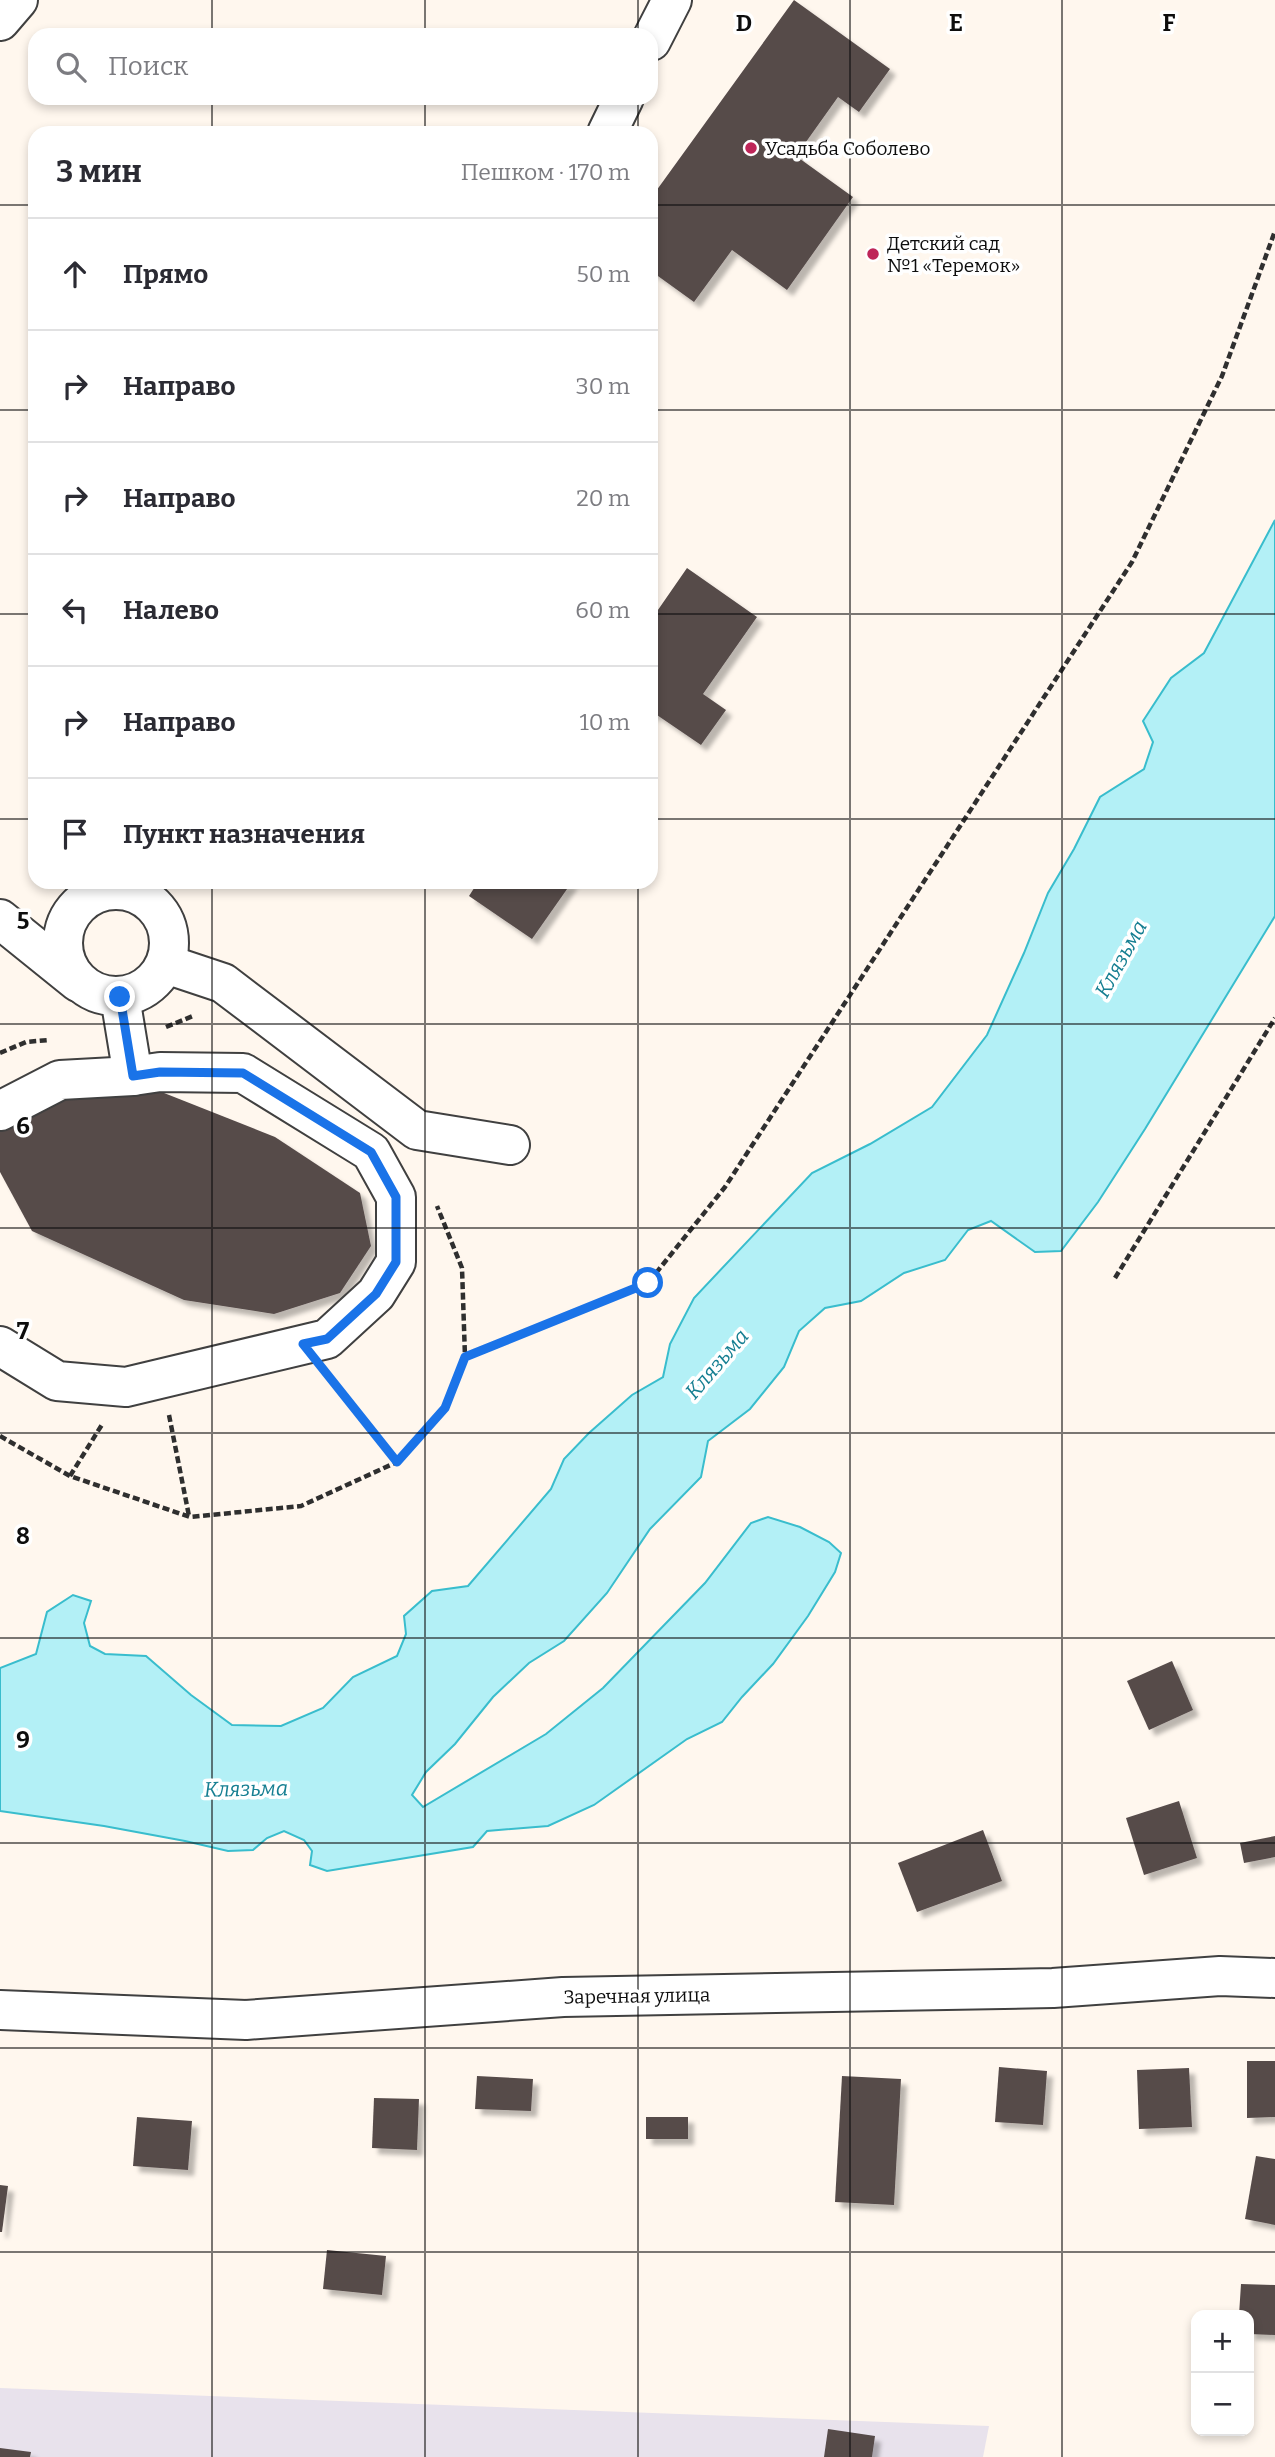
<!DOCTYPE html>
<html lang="ru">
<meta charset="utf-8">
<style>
body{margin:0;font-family:Bitter,serif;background:#f7f7f7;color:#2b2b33}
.controls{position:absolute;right:21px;bottom:21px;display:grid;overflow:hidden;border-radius:14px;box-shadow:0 4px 10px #0003}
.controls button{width:63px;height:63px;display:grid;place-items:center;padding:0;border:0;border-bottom:2px solid #e1e1e2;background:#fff;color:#2b2b33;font:35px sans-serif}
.stop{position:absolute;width:21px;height:21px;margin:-16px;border:5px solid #1a73e8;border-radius:50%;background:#fff}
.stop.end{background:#1a73e8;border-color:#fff;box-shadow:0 2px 7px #0008}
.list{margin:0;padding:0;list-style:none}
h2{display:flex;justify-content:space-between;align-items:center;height:91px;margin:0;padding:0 28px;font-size:30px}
h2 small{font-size:23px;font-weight:400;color:#7c7c81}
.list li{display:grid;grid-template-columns:46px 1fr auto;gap:21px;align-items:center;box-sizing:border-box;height:112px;padding:0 28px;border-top:2px solid #e1e1e2}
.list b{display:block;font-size:26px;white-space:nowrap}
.list em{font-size:23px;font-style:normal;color:#7c7c81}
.icon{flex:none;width:38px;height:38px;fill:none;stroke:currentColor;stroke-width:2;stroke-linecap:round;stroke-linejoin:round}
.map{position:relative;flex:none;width:1275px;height:2457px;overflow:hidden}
.search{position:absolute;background:#fff;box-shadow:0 4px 10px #0003;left:28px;top:28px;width:630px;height:77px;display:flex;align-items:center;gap:18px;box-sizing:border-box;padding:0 24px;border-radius:21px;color:#7c7c81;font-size:26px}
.panel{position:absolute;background:#fff;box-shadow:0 4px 10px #0003;left:28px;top:126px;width:630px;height:763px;border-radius:21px}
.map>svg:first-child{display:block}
.industrial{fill:#e8e2ec}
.water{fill:#b3f0f6;stroke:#39bdcd;stroke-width:2}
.building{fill:#564b4a;filter:url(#shadow)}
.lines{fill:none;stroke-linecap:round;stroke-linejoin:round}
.minor-casing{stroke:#404040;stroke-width:42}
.path{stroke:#2f2f2f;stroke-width:4.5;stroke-dasharray:7 3.5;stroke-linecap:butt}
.minor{stroke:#fff;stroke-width:38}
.route{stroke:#1a73e8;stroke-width:9}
.grid{fill:none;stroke:#0d0d0d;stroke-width:2;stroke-opacity:0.55}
.poi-dot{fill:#be2558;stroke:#fff;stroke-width:2.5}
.labels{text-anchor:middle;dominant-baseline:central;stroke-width:7;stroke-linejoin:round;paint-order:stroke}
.poi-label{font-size:19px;fill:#0d0d0d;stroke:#fff;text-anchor:start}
.street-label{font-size:19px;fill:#0d0d0d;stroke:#fff}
.water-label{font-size:21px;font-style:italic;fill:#167f92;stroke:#fff}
.grid-label{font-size:23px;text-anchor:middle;font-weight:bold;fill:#0d0d0d;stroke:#fff;stroke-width:7;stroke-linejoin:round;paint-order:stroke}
</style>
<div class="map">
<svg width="1275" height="2457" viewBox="0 0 1275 2457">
<defs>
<filter id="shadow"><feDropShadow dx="6" dy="6" stdDeviation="2" flood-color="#0004"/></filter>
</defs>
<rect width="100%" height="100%" fill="#fff7ee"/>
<polygon class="industrial" points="0,2388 989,2426 983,2457 0,2457"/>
<polygon class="water" points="1275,520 1275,916 1145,1129 1098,1202 1061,1251 1035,1252 991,1221 968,1230 945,1260 904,1273 861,1301 825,1308 799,1331 784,1367 750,1409 708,1441 701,1477 650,1529 607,1593 564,1641 529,1663 493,1697 455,1744 426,1772 412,1795 423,1807 546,1734 603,1688 705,1583 751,1523 768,1517 800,1527 829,1542 841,1553 835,1572 808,1616 773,1664 742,1697 722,1722 687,1739 594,1805 548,1826 487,1831 473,1847 327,1871 310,1865 312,1851 304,1840 284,1831 267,1838 253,1850 228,1851 185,1841 104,1826 0,1811 0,1668 36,1654 47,1612 73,1595 91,1601 84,1623 90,1646 105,1654 146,1656 191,1695 232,1725 281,1726 323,1708 353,1677 397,1656 406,1634 404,1616 432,1591 468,1586 551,1489 564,1459 589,1433 632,1395 663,1377 670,1344 694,1298 812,1173 870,1144 932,1107 987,1035 1024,953 1048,893 1074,849 1100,797 1144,769 1153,742 1143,721 1171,678 1204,653"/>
<g class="building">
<polygon points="794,0 890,69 859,112 838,97 796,156 853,197 787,290 732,250 694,302 651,271 651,198"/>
<polygon points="687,568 757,617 703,694 726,710 701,745 654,713 651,717 651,620"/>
<polygon points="478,882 572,882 532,939 469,896"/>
<polygon points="159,1091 275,1137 360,1193 371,1246 340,1293 274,1314 184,1300 32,1231 0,1172 0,1120 49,1096"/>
<polygon points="1172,1661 1193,1710 1149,1730 1127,1681"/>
<polygon points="1179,1801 1197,1858 1144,1875 1126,1818"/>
<polygon points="983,1830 1002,1881 917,1912 898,1863"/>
<polygon points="1275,1836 1275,1857 1244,1863 1240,1843"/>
<polygon points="1247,2061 1275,2061 1275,2117 1247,2118"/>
<polygon points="999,2067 1047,2071 1043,2125 995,2122"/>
<polygon points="1189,2068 1192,2127 1139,2129 1137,2070"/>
<polygon points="477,2076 533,2079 531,2111 475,2109"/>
<polygon points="842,2076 901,2079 894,2205 835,2202"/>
<polygon points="374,2098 419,2099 417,2150 372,2148"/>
<polygon points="137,2117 192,2121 188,2170 133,2166"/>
<rect x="646" y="2117" width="42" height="22"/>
<polygon points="1256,2156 1275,2159 1275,2225 1245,2219"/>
<polygon points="0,2185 8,2186 2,2232 0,2232"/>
<polygon points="327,2250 386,2256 382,2295 323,2289"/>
<polygon points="1241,2284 1275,2285 1275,2335 1249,2334 1249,2315 1239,2315"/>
<polygon points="828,2429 875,2436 872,2457 824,2457"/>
<polygon points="0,2448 31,2452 30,2457 0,2457"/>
</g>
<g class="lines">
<defs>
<g id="minor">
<polyline points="0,21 18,0"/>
<polyline points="651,41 672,0"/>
<polyline points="607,133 624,98"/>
<circle cx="116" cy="943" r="53"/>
<polyline points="0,919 78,982"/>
<polyline points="166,964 223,983 417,1130 510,1145"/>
<polyline points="120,997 133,1076"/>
<polyline points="0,1111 60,1080 133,1076 160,1072 243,1073 371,1152 396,1197 396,1262 376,1294 327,1339 126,1387 57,1381 0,1346"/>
<polyline points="0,2010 246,2020 563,1997 1053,1988 1220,1976 1275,1978"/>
</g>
</defs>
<use href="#minor" class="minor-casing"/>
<g class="path">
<polyline points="166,1027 193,1016"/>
<polyline points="0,1053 26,1042 49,1040"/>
<polyline points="1115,1278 1275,1018"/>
<polyline points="465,1357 648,1283 725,1187 1132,562 1222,376 1275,231"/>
<polyline points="330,1378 397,1462"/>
<polyline points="169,1415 189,1516"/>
<polyline points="0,1436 70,1476 190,1517 301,1506 397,1462 445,1408 465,1357 462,1268 437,1206"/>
<polyline points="70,1476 103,1423"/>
</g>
<use href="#minor" class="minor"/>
</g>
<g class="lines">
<polyline class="route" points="120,997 133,1076 160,1072 243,1073 371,1152 396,1197 396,1262 376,1294 327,1339 303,1344 397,1462 445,1408 465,1357 648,1283"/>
</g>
<path class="grid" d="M 212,0 L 212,35M 425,0 L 425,35M 638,0 L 638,35M 850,0 L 850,2457M 1062,0 L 1062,2457M 212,98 L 212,133M 425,98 L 425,133M 638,98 L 638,133M 0,205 L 35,205M 651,205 L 1275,205M 0,410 L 35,410M 651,410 L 1275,410M 0,614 L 35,614M 651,614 L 1275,614M 0,819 L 35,819M 651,819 L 1275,819M 212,882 L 212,2457M 425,882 L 425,2457M 638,882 L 638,2457M 0,1024 L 1275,1024M 0,1228 L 1275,1228M 0,1433 L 1275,1433M 0,1638 L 1275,1638M 0,1843 L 1275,1843M 0,2048 L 1275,2048M 0,2252 L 1275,2252"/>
<g class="poi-dot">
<circle cx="751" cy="148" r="7"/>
<circle cx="873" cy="254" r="7"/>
</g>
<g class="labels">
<g class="poi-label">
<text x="765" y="148">Усадьба Соболево</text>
<text x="887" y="243">Детский сад<tspan x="887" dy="22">№1 «Теремок»</tspan></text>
</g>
<g class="street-label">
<text transform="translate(637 1996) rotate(-1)">Заречная улица</text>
</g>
<g class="water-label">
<text transform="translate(1121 959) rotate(-61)">Клязьма</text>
<text transform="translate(717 1364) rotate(-49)">Клязьма</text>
<text transform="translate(246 1789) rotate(-1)">Клязьма</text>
</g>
</g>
<g class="grid-label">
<text x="744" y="31">D</text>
<text x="956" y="31">E</text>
<text x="1169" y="31">F</text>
<text x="23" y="929">5</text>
<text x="23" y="1134">6</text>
<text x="23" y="1339">7</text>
<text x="23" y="1544">8</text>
<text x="23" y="1748">9</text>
</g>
</svg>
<div class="controls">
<button>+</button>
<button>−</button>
</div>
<div class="stop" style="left:648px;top:1283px"></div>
<div class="stop end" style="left:120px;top:997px"></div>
<div class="search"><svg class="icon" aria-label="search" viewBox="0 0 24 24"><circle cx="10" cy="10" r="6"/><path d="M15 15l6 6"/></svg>Поиск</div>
<section class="panel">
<h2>3 мин<small>Пешком · 170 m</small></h2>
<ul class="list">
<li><svg class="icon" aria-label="ahead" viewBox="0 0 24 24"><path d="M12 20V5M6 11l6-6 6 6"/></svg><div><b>Прямо</b></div><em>50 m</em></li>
<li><svg class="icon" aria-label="right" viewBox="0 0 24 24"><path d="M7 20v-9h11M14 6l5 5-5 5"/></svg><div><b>Направо</b></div><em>30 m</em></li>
<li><svg class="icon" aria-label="right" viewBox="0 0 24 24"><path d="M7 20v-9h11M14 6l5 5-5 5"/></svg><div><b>Направо</b></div><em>20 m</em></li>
<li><svg class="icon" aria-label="left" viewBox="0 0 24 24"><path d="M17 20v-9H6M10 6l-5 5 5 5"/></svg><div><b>Налево</b></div><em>60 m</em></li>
<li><svg class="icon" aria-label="right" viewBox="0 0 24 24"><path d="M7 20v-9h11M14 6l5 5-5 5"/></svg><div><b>Направо</b></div><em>10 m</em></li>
<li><svg class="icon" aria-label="arrive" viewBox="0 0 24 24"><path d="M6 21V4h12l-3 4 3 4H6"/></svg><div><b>Пункт назначения</b></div></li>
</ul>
</section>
</div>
